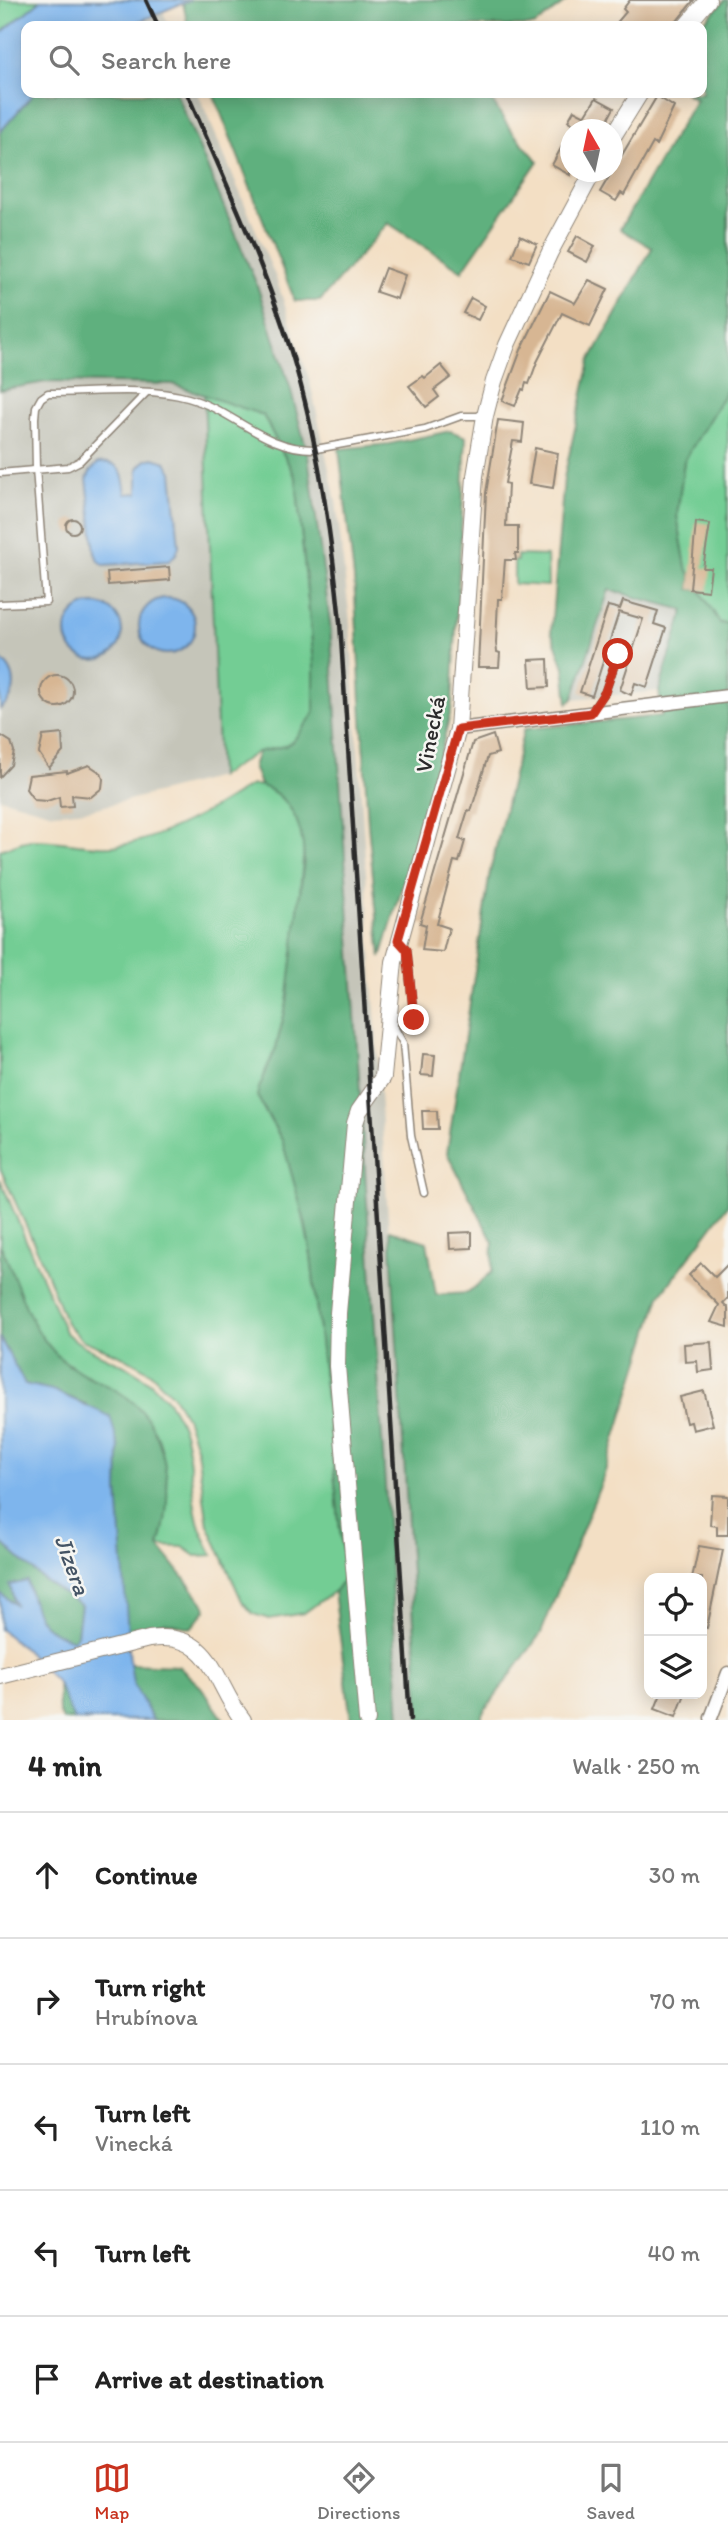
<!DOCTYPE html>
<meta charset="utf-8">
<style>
body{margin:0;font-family:Itim,sans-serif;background:#f2f2f2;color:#222}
.controls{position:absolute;right:21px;bottom:21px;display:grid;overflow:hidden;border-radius:14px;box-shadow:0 4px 18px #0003}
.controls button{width:63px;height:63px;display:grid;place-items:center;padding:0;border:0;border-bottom:2px solid #e0e0e0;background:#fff;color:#222;font:35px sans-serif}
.compass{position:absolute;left:560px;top:119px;width:63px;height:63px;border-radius:50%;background:#fff;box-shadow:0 4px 18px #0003;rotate:351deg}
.stop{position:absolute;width:21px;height:21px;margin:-16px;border:5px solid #c8321e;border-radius:50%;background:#fff}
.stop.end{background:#c8321e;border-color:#fff;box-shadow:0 2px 7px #0008}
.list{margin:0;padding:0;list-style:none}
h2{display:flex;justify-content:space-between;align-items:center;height:91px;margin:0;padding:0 28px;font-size:30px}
h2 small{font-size:23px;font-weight:400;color:#767676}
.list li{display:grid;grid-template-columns:46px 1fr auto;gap:21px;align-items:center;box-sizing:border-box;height:126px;padding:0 28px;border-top:2px solid #e0e0e0}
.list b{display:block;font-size:26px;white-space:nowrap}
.list p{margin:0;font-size:23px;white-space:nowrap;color:#767676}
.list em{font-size:23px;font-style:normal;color:#767676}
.icon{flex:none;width:38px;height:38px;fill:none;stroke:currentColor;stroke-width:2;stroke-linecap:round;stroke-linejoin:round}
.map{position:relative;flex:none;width:728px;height:1720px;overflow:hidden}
.search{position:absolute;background:#fff;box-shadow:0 4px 18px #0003;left:21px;right:21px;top:21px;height:77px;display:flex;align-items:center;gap:18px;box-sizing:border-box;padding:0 24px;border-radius:14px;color:#767676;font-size:26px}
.sheet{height:721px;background:#fff}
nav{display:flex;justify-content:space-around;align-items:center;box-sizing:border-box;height:98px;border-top:2px solid #e0e0e0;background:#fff;font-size:19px;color:#767676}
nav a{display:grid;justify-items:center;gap:4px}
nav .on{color:#c8321e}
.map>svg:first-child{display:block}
.industrial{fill:#c5c5b9}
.green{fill:#73cd94;stroke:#4f7c60;stroke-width:2}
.forest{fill:#5eb07e;stroke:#446e54;stroke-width:2}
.water{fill:#7eb5ed;stroke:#54708c;stroke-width:2}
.building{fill:#d7b693}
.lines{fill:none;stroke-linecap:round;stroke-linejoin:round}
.service-casing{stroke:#8f8578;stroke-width:9}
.minor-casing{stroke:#8f8578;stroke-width:15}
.tertiary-casing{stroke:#8f8578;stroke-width:18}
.service{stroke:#fff;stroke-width:6}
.minor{stroke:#fff;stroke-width:12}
.tertiary{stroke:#fff;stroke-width:16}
.rail{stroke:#2b2b2b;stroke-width:4.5}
.route{stroke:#c8321e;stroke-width:9}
.labels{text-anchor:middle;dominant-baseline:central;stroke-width:5;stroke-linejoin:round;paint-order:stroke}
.street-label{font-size:23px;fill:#2b2b2b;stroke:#f6f6f2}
.water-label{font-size:24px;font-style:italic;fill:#445465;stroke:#f6f6f2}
</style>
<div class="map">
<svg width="728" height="1720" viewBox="0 0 728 1720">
<rect width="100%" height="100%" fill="#f6f6f2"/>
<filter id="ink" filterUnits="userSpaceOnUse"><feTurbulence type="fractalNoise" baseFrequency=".0143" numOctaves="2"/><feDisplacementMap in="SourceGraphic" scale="14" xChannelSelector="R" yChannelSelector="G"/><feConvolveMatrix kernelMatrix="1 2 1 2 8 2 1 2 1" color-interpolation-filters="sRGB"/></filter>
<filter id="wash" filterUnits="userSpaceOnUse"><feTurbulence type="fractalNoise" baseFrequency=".00686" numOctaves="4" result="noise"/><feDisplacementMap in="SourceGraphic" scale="28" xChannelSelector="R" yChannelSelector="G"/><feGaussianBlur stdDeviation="1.57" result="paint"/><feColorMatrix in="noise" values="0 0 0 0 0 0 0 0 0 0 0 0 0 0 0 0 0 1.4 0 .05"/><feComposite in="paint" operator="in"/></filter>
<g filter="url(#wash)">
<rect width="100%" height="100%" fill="#f3dfc4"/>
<g class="industrial">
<polygon points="135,0 158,0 169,26 147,26"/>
<polygon points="176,93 198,93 276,278 310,382 336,501 350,621 420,1720 400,1720 330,623 316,505 276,341 239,241"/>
<polygon points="46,382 172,384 204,394 219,777 89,810 53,813 0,798 0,390"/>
<polygon points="610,590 684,610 659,691 573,699"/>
</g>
<g class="green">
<polygon points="0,0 41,0 0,34"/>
<polygon points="728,388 728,624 720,623 700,591 690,589 691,576 686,567 677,516 684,461"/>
<polygon points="204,394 263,415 296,478 314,663 314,714 293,741 285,746 257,752 219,777"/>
<polygon points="517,555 547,556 548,586 514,584 514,561 517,561"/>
<path d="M 253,785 C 285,786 300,819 304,847 L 296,934 L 287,1003 L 276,1048 L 265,1072 L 263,1108 L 282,1140 L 298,1191 L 311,1255 L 344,1568 L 342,1581 L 337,1589 L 304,1613 L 269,1619 L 253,1614 L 242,1601 L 208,1525 L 197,1450 L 186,1417 L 173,1396 L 150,1372 L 124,1357 L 82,1340 L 66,1323 L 38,1252 L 0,1168 L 0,850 C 10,847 20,841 31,840 C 63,839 95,851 127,844 C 163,836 199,817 230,798 C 239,794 243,788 253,785 Z"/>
<path d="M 0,1179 L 65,1332 C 92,1357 129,1361 155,1387 C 199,1429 185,1469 198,1521 C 201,1533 207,1544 213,1555 L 196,1556 L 183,1547 L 159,1546 L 166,1497 L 164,1460 L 158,1437 L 106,1385 L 85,1375 L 57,1356 L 33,1326 L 0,1244 Z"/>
</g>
<g class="forest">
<polygon points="190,0 568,0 534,26 188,26 183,3"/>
<polygon points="725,0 728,0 728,388 684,461 677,516 686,567 691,576 690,589 700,590 720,623 728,624 728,1205 660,1296 602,1481 541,1633 482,1714 482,1720 420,1720 390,1230 427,1242 436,1295 468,1293 492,1272 493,1242 447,1153 490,872 524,729 662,716 659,691 684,610 609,590 573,699 568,703 564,667 551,631 564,478 590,361 652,248 620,229 696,99 685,93 702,93 702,26 700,26"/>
<path d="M 34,93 L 176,93 L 257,285 L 290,387 L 308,456 L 330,623 L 400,1720 L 351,1720 L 334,1592 L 342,1581 L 344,1568 L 311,1255 L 305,1222 L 282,1140 L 257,1096 L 259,1088 L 276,1048 L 287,1003 L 304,859 C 303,827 292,797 260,785 L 253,766 L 258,752 L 285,746 L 293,741 L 314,714 L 314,663 L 296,478 L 263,415 L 172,384 L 46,382 L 0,390 L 0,132 Z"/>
<polygon points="213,93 487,93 510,129 538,161 462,271 388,223 320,301 295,301"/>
<polygon points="450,431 466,437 452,706 433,784 381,958 368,825 354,578 339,449 389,444"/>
<path d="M 0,1244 C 19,1283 25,1321 55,1353 C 72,1372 98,1379 119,1392 C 170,1422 175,1494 159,1546 L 205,1605 L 206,1610 L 191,1628 L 164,1622 L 127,1633 L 118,1491 L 119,1448 L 86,1404 L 52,1390 L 25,1384 L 0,1338 Z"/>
<path d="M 0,1541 L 45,1581 L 81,1604 L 77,1635 L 73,1641 C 37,1627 36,1616 27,1582 L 16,1606 L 0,1593 Z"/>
<polygon points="130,1664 178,1666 201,1687 224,1720 153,1720 133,1683"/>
<polygon points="58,1683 74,1720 63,1720 59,1713"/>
</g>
<g class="water">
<polygon points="41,0 190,0 128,26 26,26 26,93 34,93 0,132 0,34"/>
<path d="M 153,458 L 166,462 L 172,472 L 179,546 L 176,554 L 169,561 L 104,565 L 98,560 L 95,553 L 87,478 L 90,472 L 98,463 C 121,459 124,476 126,494 L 138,493 L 138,468 L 146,460 Z"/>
<circle cx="167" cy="626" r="28"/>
<circle cx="94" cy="632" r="28"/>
<path d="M 0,659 C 18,672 19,695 0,709 Z"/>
<path d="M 0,1338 L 25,1384 L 52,1390 L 110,1416 L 119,1448 L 118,1491 L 130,1664 L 133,1683 L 153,1720 L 74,1720 L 58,1683 L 22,1647 L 0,1629 L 0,1593 L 15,1604 L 10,1585 L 27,1581 C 36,1616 37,1627 73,1640 L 77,1635 L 81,1605 L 45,1581 L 0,1541 Z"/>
</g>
<g id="blocks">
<g class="building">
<polygon points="630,0 694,0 673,26 614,26 626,12 623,9"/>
<polygon points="657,96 674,107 656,145 653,143 624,195 621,193 616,201 600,192"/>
<polygon points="596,98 614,108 602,130 570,130 573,124 568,121 574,110 585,116"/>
<polygon points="570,131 570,175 552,165"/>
<polygon points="520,236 537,244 529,262 512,256"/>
<polygon points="577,236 595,246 587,262 568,252"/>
<polygon points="385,268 405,275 397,299 376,292"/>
<polygon points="589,280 608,289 590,326 562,313 537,362 529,384 526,383 524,390 522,389 515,406 502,401 521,350 550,291 575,303"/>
<polygon points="471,298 485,306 478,320 463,313"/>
<polygon points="441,365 451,377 434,390 439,397 426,407 409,386 423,376 425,378"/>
<polygon points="498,420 524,423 522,442 513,441 505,483 508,484 506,526 518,526 518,553 515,553 516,560 505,560 502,599 498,599 496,643 497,652 500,653 499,667 478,667 486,493"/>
<polygon points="535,448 558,453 553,488 529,484"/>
<circle cx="73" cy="526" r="7"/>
<polygon points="696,522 710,524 703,568 711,568 708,591 690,589"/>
<polygon points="169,567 170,580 108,585 107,572"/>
<polygon points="623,601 658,611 654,624 666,628 647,687 635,683 631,695 620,690 643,619 619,612 592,696 580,692 608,606 620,609"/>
<polygon points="548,659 549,687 531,688 529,660"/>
<circle cx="57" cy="691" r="16"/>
<polygon points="62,734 63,752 49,768 39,753 43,736"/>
<polygon points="0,735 11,742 14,751 11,765 0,777"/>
<polygon points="493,735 498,753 488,756 471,811 468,810 459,839 465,841 459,862 454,861 437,924 449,928 443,952 422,950 426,925 420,923 473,742"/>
<polygon points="89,765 101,773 103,779 102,788 91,797 72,795 73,806 60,807 59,797 47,801 34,800 26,789 29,775 67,771 67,773"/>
<polygon points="423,1054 435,1055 433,1076 421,1075"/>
<polygon points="422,1111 437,1111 438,1129 423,1129"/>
<polygon points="472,1232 472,1248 450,1249 449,1233"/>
<polygon points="701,1263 715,1277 728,1264 728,1298 723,1303 728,1308 728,1327 711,1322 719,1305 689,1275"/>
<polygon points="711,1342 713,1370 698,1372 697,1361 685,1362 684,1344"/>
<polygon points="704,1391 713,1425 693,1430 691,1422 686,1423 680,1397"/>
<polygon points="712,1495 728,1496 728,1535 717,1535 717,1526 710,1525"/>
<polygon points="699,1546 723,1550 707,1628 702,1627 702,1578 692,1578"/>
<polygon points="661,1694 685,1694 676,1717 655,1709"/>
</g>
</g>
</g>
<g filter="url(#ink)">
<use href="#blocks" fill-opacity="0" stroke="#8f8578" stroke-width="2"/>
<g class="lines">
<defs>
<g id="service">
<polyline points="0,473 68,467 80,461 146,393"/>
<path d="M 0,604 L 46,602 L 36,468 L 35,418 L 36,407 L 41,398 L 48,393 C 92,393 146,386 188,398 C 235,411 263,450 316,449 L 425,429 L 461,416 L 483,416"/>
<polyline points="592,711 605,692 618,654"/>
<polyline points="402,944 407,950 414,1020"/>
<polyline points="392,1023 403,1043 411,1136 424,1193"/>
</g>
<g id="minor">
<polyline points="458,729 728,696"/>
<polyline points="711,1718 728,1673"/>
</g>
<g id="tertiary">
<polyline points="686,26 708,0"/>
<polyline points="612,138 640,93"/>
<path d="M 0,1676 L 149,1639 C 214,1630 213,1683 243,1720"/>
<polyline points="367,1720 337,1366 338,1313 355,1123 359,1111 383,1077 394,962 458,729 475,476 485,416 494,381 507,345 550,252 593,172"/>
</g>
</defs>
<use href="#service" class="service-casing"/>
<use href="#minor" class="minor-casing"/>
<use href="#tertiary" class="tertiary-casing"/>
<use href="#service" class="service"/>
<use href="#minor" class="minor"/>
<use href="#tertiary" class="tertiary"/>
<g class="rail">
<polyline points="146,0 158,26"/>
<path d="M 187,93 C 228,189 274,284 301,386 C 321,463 332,542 340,622 L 410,1720"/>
</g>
</g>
</g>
<g class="lines" filter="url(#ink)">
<polyline class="route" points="414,1020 407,950 398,940 458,729 591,713 605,692 618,654"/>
</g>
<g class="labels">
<g class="street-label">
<text transform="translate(430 734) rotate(-79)">Vinecká</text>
</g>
<g class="water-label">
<text transform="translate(73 1565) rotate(70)">Jizera</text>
</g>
</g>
</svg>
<div class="controls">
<button><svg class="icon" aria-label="locate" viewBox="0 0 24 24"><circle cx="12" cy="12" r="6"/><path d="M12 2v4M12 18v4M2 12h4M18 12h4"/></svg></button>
<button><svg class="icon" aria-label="layers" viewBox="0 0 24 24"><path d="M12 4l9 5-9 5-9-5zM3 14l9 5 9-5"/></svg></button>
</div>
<svg class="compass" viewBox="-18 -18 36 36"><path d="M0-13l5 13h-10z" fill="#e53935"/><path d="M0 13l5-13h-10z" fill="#767676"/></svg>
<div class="stop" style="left:618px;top:654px"></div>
<div class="stop end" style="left:414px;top:1020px"></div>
<div class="search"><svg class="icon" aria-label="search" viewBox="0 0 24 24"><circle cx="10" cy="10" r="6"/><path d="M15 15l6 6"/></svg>Search here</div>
</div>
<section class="sheet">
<h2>4 min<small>Walk · 250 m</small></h2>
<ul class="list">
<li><svg class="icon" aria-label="ahead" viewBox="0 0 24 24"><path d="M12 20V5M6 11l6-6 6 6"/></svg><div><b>Continue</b></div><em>30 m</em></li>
<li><svg class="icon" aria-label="right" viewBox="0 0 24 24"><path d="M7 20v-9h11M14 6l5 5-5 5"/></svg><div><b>Turn right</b><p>Hrubínova</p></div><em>70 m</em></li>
<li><svg class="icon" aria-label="left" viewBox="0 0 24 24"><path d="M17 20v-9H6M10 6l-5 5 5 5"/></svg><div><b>Turn left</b><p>Vinecká</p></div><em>110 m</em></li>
<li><svg class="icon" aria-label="left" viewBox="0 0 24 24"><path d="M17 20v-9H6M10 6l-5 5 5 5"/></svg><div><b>Turn left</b></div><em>40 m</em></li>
<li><svg class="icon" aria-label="arrive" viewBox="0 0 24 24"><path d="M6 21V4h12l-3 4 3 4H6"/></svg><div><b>Arrive at destination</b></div></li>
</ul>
</section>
<nav>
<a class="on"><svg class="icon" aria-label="map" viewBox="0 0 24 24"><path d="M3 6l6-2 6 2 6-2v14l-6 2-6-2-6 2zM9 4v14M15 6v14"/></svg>Map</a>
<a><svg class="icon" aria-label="directions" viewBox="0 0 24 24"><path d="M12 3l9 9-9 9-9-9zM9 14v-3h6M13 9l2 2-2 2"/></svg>Directions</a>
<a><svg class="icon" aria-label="saved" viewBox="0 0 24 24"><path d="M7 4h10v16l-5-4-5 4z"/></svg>Saved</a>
</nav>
